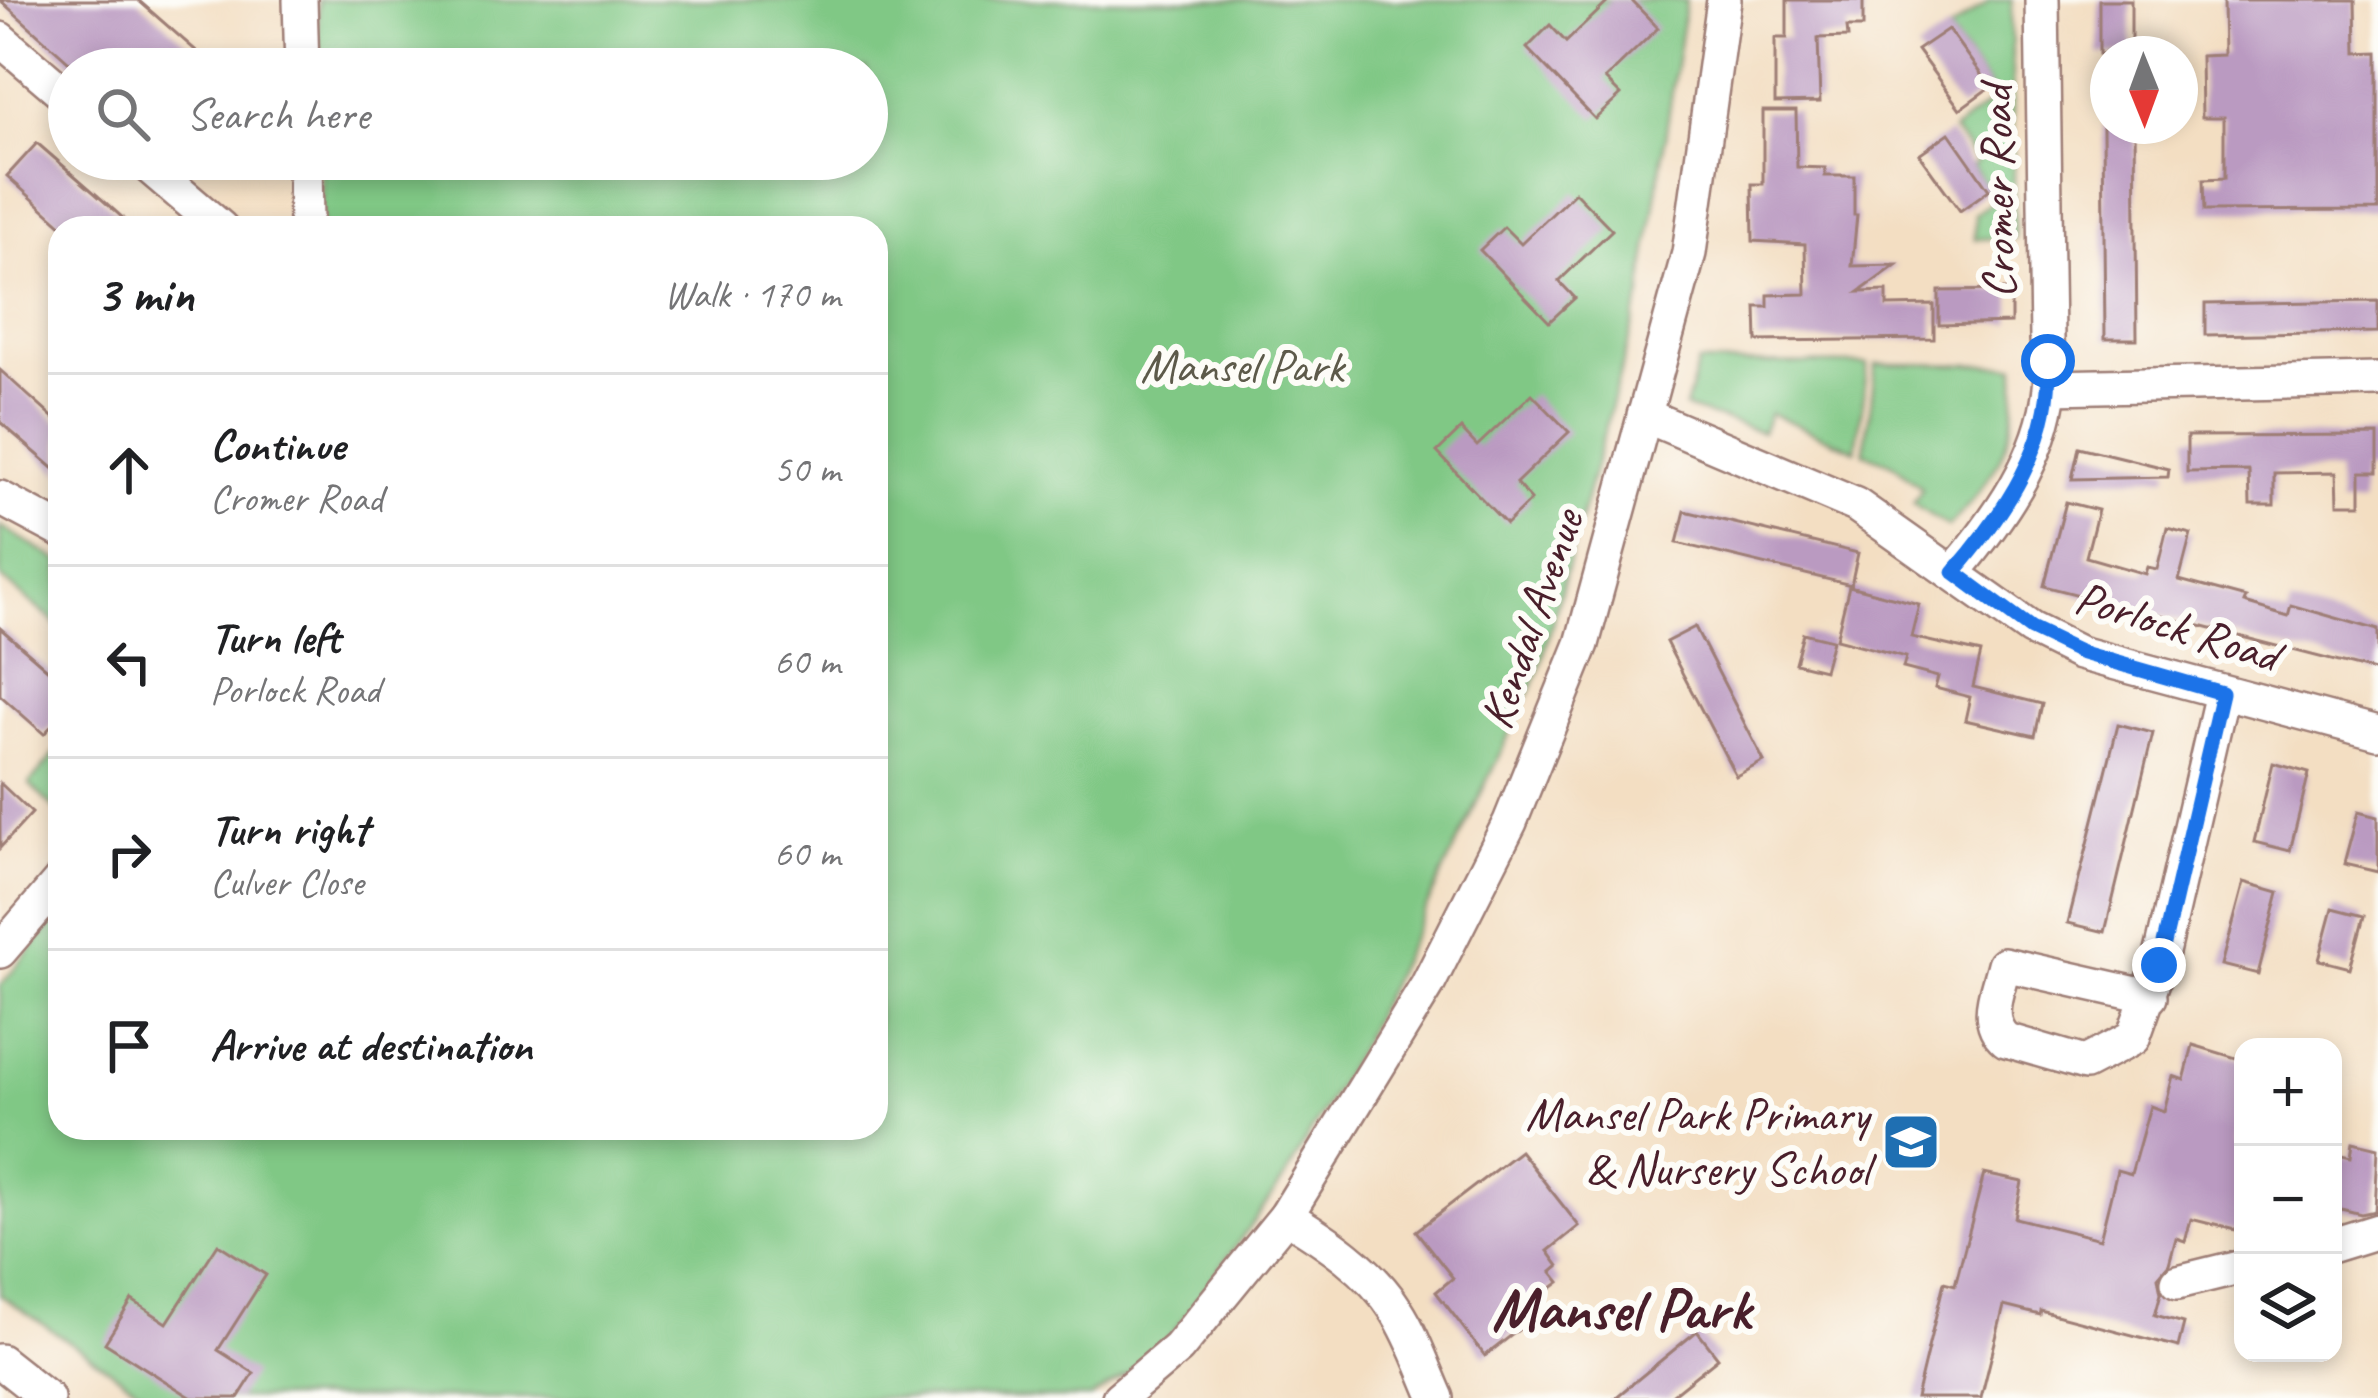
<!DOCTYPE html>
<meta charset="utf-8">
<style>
body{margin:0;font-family:Caveat,sans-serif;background:#f6f6f6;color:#202124}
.controls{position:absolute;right:36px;bottom:36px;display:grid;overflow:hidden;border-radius:24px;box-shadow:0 6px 18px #0003}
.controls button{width:108px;height:108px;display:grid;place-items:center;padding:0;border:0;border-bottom:3px solid #e0e0e0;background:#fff;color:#202124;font:60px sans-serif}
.compass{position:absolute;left:2090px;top:36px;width:108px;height:108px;border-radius:50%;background:#fff;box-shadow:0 6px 18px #0003;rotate:179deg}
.stop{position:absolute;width:36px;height:36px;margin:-27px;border:9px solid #1a73e8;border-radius:50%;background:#fff}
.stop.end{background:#1a73e8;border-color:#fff;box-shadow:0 3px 12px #0008}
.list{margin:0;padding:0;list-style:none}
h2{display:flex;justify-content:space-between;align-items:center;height:156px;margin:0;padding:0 48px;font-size:51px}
h2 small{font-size:39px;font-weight:400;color:#757577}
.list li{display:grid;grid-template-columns:78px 1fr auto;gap:36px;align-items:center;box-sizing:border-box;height:192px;padding:0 48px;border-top:3px solid #e0e0e0}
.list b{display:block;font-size:45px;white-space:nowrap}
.list p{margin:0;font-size:39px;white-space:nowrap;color:#757577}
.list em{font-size:39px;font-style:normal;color:#757577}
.icon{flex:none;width:66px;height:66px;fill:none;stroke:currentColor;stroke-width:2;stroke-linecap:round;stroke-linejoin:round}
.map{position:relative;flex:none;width:2378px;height:1398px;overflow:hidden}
.search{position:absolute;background:#fff;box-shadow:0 6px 18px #0003;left:48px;top:48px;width:840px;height:132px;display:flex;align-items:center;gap:30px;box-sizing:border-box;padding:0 42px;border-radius:66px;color:#757577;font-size:45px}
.panel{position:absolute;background:#fff;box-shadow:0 6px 18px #0003;left:48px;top:216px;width:840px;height:924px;border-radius:36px}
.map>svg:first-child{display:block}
.green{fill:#80c885;stroke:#657458;stroke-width:3}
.building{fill:#ba9ac1}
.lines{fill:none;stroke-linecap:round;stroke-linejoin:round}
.minor-casing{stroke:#9e7e76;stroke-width:38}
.minor{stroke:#fff;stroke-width:33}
.route{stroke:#1a73e8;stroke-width:15}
.labels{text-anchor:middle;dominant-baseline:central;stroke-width:12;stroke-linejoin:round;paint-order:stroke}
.street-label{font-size:48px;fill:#4a1f2b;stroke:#fdfcf7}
.park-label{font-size:48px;fill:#5d5a4a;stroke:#fdfcf7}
.poi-label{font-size:48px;fill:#4a1f2b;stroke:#fdfcf7;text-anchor:end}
.district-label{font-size:60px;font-weight:bold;fill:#4a1f2b;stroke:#fdfcf7}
</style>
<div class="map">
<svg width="2378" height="1398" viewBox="0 0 2378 1398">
<rect width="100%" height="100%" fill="#fdfcf7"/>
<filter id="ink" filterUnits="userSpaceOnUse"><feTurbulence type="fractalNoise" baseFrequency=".00833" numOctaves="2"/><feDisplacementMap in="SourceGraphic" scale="24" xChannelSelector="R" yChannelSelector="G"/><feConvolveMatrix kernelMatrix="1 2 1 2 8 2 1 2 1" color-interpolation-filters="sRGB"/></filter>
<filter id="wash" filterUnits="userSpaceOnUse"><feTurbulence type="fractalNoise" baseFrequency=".004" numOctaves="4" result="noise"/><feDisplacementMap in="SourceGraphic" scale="48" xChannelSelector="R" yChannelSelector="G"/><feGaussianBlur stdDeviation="2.7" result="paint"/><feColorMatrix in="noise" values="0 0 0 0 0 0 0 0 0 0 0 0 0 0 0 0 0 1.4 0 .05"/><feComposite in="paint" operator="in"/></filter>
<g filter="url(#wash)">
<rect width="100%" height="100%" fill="#f3dec2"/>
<g class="green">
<polygon points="318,0 1686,0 1641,296 1539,672 1359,1048 1285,1178 1157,1355 1090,1398 152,1398 0,1295 0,986 60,915 60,1128 876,1128 876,228 321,228 321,159 867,159 867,69 319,69"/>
<polygon points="1990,0 2011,0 2015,238 1975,239 1975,214 1996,199 1972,165 1977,161 1953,131 1997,97 1949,31"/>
<polygon points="1698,363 1868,364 1856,450 1770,413 1762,432 1685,408"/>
<path d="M 1876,364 L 2015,365 C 2019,436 1998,478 1948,527 L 1913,504 L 1922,488 L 1892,463 L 1864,453 Z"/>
<polygon points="0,526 60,561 60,627 0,577"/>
<polygon points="60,748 60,814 29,784"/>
</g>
<g id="blocks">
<g class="building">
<polygon points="0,0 138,0 217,69 77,69"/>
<polygon points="1610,0 1631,0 1658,28 1605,79 1621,95 1595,119 1527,48 1550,25 1566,42"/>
<polygon points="1787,0 1863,0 1863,27 1847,27 1848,37 1818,38 1820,102 1775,103 1775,38 1787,38"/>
<rect x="2099" y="0" width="32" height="54"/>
<polygon points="2223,0 2356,0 2357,53 2378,52 2378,210 2204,211 2203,180 2224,179 2224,117 2202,117 2201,56 2224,55"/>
<polygon points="1948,29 1990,87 1960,109 1917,50"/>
<polygon points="1763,111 1796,111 1797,167 1825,168 1825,176 1854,176 1854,215 1857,215 1852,266 1896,265 1859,292 1887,291 1887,306 1934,305 1934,339 1757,341 1756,307 1768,307 1768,295 1806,294 1805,244 1753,241 1752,184 1763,184"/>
<polygon points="2103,126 2135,126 2137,339 2105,339"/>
<polygon points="1949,133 1989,190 1960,211 1919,154"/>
<polygon points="37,143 106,203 134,228 65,228 7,176"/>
<polygon points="1575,192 1612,230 1559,281 1575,298 1549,322 1480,250 1504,227 1521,244"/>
<polygon points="2011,290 2011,323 1939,325 1939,291"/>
<polygon points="2378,301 2378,332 2205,335 2205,304"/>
<polygon points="0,370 60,424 60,474 0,422"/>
<polygon points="1532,394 1569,432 1516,483 1531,500 1506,524 1437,452 1461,429 1477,446"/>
<polygon points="2378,435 2378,471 2361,471 2361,504 2338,504 2337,472 2274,473 2274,505 2250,505 2249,471 2187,472 2187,436"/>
<polygon points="2079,447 2169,469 2168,477 2072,479"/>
<polygon points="2066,502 2098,510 2086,557 2145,574 2147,567 2157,569 2167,528 2191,534 2179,580 2246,598 2244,603 2288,616 2291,605 2378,630 2378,672 2044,586"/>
<polygon points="1685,511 1858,553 1851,585 1677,543"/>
<polygon points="1849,586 1919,604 1911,637 1981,653 1973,687 2042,704 2035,736 1965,720 1970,697 1935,688 1938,677 1903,668 1906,657 1836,639"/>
<polygon points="1695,627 1764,761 1736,776 1666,642"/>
<polygon points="0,628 60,680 60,717 44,734 0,695"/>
<polygon points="1803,633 1832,640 1824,670 1795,663"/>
<polygon points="2118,724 2153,733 2105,932 2068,923"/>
<polygon points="2273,763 2309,773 2290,851 2254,842"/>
<polygon points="0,783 32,813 0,848"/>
<polygon points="2358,812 2378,817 2378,872 2344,864"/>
<polygon points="2244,882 2279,892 2258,974 2222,965"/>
<polygon points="2333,908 2364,916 2350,968 2319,960"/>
<polygon points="2193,1045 2243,1060 2243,1115 2236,1143 2243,1145 2243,1232 2191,1219 2185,1241 2176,1238 2169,1264 2158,1277 2161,1293 2155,1315 2184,1323 2178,1347 2041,1311 2040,1315 2004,1306 1981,1398 1916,1398 1944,1282 1955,1285 1984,1174 2022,1182 2015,1218 2100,1239 2117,1170 2131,1174 2150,1106 2164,1111 2173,1076 2184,1080"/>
<polygon points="2353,1142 2378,1148 2375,1211 2361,1214 2333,1207 2333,1153 2351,1157"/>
<polygon points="1520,1151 1579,1226 1548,1251 1559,1266 1552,1272 1560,1282 1527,1307 1535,1317 1485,1356 1436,1292 1453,1278 1416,1231"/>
<polygon points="218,1244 266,1275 218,1350 254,1373 238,1398 192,1398 105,1343 132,1300 167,1323"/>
<polygon points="1697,1331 1718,1358 1668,1398 1615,1398"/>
</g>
</g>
</g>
<g filter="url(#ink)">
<use href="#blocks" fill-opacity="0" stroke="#9e7e76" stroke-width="3"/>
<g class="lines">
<defs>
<g id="minor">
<polyline points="300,0 302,69"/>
<polyline points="0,39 69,98"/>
<polyline points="140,159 221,228"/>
<polyline points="305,159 306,228"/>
<polyline points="2051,387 2378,380"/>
<polyline points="1644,415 1856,505 2031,629 2079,653 2378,733"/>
<polyline points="0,498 60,530"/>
<path d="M 1954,572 C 1998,520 2043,458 2050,388 C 2052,373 2048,355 2047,340 L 2042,0"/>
<polyline points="0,951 60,881"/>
<path d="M 2150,997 L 2004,964 C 1998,990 1982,1020 2006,1040 L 2085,1063 L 2133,1038 L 2159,965 L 2222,693"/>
<path d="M 1286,1216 C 1326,1240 1371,1270 1396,1310 C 1413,1336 1424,1369 1437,1398"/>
<polyline points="2333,1245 2378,1231"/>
<polyline points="2178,1282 2243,1266"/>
<polyline points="0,1361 47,1398"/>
<polyline points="1119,1398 1178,1348 1286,1216 1427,986 1510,822 1582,644 1689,253 1724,0"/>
</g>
</defs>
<use href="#minor" class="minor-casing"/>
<use href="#minor" class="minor"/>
</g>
</g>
<g class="lines" filter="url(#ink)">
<path class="route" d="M 2048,361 C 2055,441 2004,514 1954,572 L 2031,629 L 2079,652 L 2222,693 L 2159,965"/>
</g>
<defs>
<symbol id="school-square" viewBox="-11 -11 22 22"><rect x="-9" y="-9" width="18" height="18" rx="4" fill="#1f6fb2" stroke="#fdfcf7"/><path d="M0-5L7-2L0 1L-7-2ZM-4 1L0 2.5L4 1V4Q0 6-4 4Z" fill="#fff"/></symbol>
</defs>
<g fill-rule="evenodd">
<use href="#school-square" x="1878" y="1109" width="66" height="66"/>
</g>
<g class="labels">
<g class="street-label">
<text transform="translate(1997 192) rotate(-91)">Cromer Road</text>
<text transform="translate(1531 619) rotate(-71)">Kendal Avenue</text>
<text transform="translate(2177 626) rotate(17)">Porlock Road</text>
</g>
<g class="park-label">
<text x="1242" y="366">Mansel Park</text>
</g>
<g class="poi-label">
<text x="1869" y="1114">Mansel Park Primary<tspan x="1869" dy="55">&amp; Nursery School</tspan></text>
</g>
<g class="district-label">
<text x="1621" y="1309">Mansel Park</text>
</g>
</g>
</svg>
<div class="controls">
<button>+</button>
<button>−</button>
<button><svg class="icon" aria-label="layers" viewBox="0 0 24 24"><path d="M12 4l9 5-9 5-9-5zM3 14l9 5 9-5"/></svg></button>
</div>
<svg class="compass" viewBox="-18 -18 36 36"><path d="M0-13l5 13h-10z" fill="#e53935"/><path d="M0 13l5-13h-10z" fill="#757577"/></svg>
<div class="stop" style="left:2048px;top:361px"></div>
<div class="stop end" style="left:2159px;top:965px"></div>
<div class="search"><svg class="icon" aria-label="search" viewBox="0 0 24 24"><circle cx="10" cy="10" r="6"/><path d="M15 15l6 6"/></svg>Search here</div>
<section class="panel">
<h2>3 min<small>Walk · 170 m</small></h2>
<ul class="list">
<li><svg class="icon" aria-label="ahead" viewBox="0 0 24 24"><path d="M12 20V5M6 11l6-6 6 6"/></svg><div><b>Continue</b><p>Cromer Road</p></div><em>50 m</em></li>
<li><svg class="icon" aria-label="left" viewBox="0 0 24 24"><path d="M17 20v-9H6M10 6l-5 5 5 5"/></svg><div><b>Turn left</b><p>Porlock Road</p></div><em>60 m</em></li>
<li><svg class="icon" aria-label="right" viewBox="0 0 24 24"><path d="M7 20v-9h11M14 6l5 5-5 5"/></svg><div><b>Turn right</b><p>Culver Close</p></div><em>60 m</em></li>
<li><svg class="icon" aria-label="arrive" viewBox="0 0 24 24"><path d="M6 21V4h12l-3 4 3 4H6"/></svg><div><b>Arrive at destination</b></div></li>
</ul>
</section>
</div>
